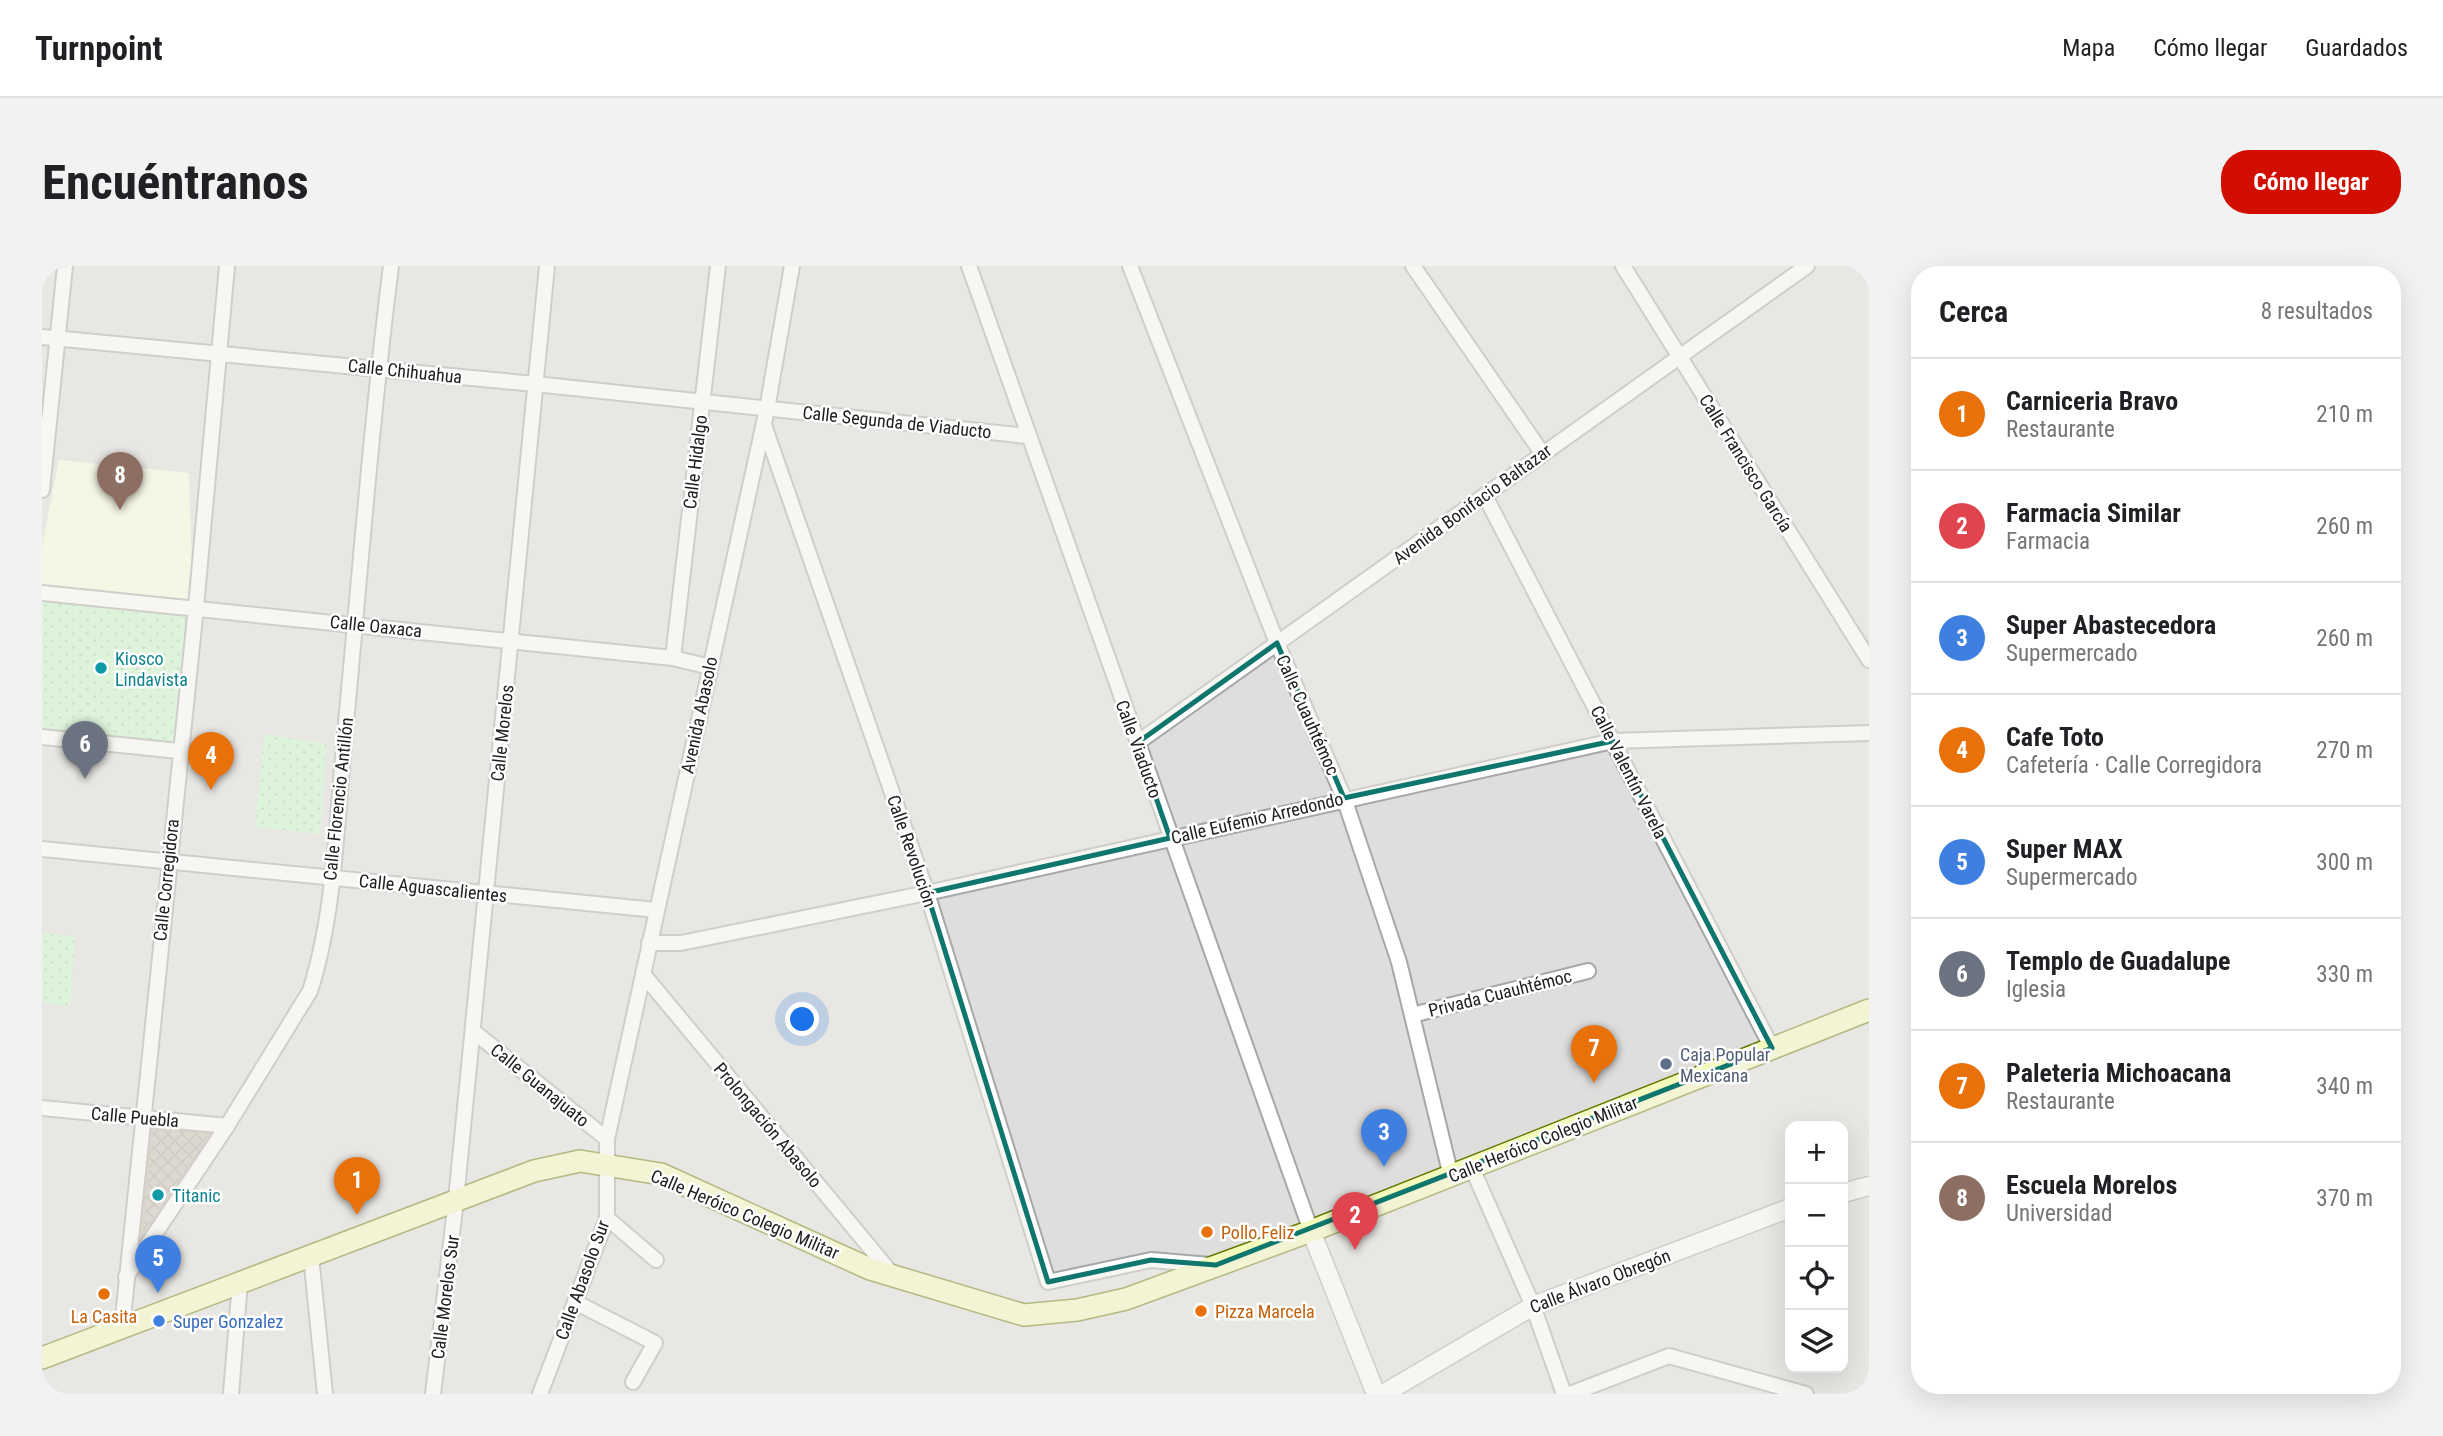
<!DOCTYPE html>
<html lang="es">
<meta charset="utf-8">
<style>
body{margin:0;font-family:"Roboto Condensed",sans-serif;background:#f2f2f2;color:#202124}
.controls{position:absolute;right:21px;bottom:21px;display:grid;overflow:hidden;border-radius:14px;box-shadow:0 7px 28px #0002}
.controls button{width:63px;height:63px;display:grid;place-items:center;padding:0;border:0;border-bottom:2px solid #e0e0e0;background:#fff;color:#202124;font:35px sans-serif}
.you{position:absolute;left:761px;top:754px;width:24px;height:24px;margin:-18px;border:5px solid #fff;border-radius:50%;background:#1a73e8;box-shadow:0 0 0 10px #1a73e833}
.badge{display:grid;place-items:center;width:46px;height:46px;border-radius:50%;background:#d10e00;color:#fff;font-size:23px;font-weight:700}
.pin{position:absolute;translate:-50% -58px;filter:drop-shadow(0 2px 4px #0008)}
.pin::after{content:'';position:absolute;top:37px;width:24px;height:21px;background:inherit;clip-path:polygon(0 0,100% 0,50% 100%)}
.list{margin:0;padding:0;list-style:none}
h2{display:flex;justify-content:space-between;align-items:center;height:91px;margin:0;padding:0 28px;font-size:30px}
h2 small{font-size:23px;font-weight:400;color:#757577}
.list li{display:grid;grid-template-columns:46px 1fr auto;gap:21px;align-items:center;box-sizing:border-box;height:112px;padding:0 28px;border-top:2px solid #e0e0e0}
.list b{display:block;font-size:26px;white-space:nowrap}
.list p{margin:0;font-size:23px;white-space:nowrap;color:#757577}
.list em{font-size:23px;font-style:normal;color:#757577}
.icon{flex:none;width:38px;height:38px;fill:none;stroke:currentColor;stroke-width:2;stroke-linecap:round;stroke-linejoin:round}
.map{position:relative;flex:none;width:1827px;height:1128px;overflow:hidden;border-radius:28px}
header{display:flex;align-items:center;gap:42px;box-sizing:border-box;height:98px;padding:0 35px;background:#fff;border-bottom:2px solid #e0e0e0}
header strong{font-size:33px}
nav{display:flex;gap:38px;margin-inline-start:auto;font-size:24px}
.intro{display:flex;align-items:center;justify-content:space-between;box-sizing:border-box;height:168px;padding:0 42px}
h1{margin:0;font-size:49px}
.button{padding:18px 32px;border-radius:28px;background:#d10e00;color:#fff;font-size:24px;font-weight:700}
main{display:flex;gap:42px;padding:0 42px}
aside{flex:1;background:#fff;border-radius:28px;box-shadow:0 7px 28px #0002}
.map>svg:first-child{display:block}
.residential{fill:#dfdedd;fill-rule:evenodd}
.education{fill:#fdffe2}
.park{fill:url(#park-dots)}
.building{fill:url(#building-cross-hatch);stroke:#c3b6a9;stroke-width:2}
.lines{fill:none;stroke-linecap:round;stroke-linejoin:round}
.minor-casing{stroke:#a7a7a7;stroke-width:18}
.tertiary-casing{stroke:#a7a7a7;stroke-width:21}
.secondary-casing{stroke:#667a05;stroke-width:24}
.minor{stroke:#fff;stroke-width:14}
.tertiary{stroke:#fff;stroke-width:18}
.secondary{stroke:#f3fabc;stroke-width:21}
.marked{fill:none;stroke:#0f766e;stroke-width:5;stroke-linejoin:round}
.culture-dot{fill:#0f9aa8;stroke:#fff;stroke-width:2.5}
.service-dot{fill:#5c6f8a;stroke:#fff;stroke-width:2.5}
.food-dot{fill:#e8710a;stroke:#fff;stroke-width:2.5}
.shop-dot{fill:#3f7fe0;stroke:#fff;stroke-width:2.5}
.labels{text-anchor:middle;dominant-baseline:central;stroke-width:5;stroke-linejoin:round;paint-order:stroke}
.street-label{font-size:18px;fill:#202020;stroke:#fff}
.culture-label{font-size:18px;fill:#0d838f;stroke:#fff;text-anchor:start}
.service-label{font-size:18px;fill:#4e5e75;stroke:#fff;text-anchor:start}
.food-label{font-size:18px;fill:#c56008;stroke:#fff;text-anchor:start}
.shop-label{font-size:18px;fill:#366cbe;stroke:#fff;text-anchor:start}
</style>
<header>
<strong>Turnpoint</strong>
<nav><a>Mapa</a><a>Cómo llegar</a><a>Guardados</a></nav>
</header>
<div class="intro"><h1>Encuéntranos</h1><a class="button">Cómo llegar</a></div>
<main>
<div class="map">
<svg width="1827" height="1128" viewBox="0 0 1827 1128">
<defs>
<pattern id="park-dots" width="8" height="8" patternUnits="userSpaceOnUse" patternTransform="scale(1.75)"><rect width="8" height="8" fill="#c5facd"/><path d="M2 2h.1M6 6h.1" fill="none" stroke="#a9d6b0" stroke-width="1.8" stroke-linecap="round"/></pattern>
<pattern id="building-cross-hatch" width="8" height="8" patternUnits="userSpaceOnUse" patternTransform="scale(1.75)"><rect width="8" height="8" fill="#c6beb6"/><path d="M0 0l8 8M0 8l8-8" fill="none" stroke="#aaa39c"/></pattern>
</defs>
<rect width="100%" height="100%" fill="#f1eee7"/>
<path class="residential" d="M 0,0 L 1827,0 L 1827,1128 L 0,1128 ZM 1748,860 L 1801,860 L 1801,1102 L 1748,1102 Z"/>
<polygon class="education" points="17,194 147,207 151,344 0,330 0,280"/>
<g class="park">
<polygon points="0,330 151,344 137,485 0,471"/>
<polygon points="222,468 285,478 278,568 213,561"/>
<polygon points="0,666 33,671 28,741 0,736"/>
</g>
<polygon class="building" points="110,862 168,868 99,971"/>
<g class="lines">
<defs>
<g id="minor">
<polyline points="927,0 1269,965"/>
<polyline points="1088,0 1235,377 1302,532 1357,696 1409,910"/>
<polyline points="1371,0 1500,187"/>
<polyline points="1581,0 1827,394"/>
<polyline points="0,71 493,118 985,170"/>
<polyline points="722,159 885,627 1006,1016 1109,994 1168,999"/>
<polyline points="0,224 23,0"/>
<polyline points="1443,230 1730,782"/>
<polyline points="0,327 631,392 668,401"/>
<polyline points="631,392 676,0"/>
<polyline points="0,471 137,485"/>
<polyline points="1095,477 1765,0"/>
<polyline points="0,583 614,644"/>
<polyline points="607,677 639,677 885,627 1571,475 1827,467"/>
<polyline points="601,708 850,1008"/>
<polyline points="1370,749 1546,705"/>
<polyline points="431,765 565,873"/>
<polyline points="0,842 185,860"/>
<polyline points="1430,902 1491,1040 1522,1128"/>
<polyline points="565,952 614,994"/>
<polyline points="269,990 283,1128"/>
<path d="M 84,1011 L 185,860 L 268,725 C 293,647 294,560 302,479 C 317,319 329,159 349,0"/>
<polyline points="533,1036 613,1077 591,1116"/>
<polyline points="80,1061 154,341 185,0"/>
<polyline points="189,1128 198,1016"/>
<polyline points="391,1128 414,934 505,0"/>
<polyline points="498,1128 565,952 565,873 725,143 750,0"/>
<polyline points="1528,1128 1627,1090 1764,1128"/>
</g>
<g id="tertiary">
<polyline points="1801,927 1827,920"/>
<polyline points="1269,965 1334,1128"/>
<polyline points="1341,1128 1491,1040 1748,942"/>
</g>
<polyline id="secondary" points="0,1092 492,905 538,895 619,908 828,1003 982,1049 1035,1044 1084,1033 1269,965 1827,744"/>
</defs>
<use href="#minor" class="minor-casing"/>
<use href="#tertiary" class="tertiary-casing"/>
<use href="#secondary" class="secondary-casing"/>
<use href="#minor" class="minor"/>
<use href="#tertiary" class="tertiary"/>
<use href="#secondary" class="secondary"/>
</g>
<path d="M0 0H1827V1128H0ZM 1235,377 L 1302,532 L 1571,475 L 1730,782 L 1174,999 L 1109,994 L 1006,1016 L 885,627 L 1128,572 L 1095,477 Z" fill="#f1eee7" fill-opacity=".55" fill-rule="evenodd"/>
<path class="marked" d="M 1235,377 L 1302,532 L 1571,475 L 1730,782 L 1174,999 L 1109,994 L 1006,1016 L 885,627 L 1128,572 L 1095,477 Z"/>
<g class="culture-dot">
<circle cx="59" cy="402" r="7"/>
<circle cx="116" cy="929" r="7"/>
</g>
<circle class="service-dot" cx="1624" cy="798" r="7"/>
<g class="food-dot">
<circle cx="1165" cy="966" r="7"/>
<circle cx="62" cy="1028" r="7"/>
<circle cx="1159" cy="1045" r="7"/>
</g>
<circle class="shop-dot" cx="117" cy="1055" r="7"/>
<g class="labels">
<g class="street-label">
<text transform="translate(363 105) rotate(6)">Calle Chihuahua</text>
<text transform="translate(855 156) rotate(6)">Calle Segunda de Viaducto</text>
<text transform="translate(653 196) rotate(-83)">Calle Hidalgo</text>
<text transform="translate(1704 197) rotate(58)">Calle Francisco García</text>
<text transform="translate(1430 238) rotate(-36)">Avenida Bonifacio Baltazar</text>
<text transform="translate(334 360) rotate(6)">Calle Oaxaca</text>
<text transform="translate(657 449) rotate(-78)">Avenida Abasolo</text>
<text transform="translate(1266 449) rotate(66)">Calle Cuauhtémoc</text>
<text transform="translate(460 467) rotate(-84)">Calle Morelos</text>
<text transform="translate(1097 483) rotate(70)">Calle Viaducto</text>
<text transform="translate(1587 506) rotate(63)">Calle Valentín Varela</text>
<text transform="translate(296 533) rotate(-84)">Calle Florencio Antillón</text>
<text transform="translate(1215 552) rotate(-13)">Calle Eufemio Arredondo</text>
<text transform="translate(870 585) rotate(71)">Calle Revolución</text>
<text transform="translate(124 614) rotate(-84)">Calle Corregidora</text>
<text transform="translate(391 622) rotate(6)">Calle Aguascalientes</text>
<text transform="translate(1458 727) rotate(-14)">Privada Cuauhtémoc</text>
<text transform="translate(498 819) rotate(39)">Calle Guanajuato</text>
<text transform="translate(93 851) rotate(5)">Calle Puebla</text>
<text transform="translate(726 859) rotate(50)">Prolongación Abasolo</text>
<text transform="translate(1501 873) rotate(-22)">Calle Heróico Colegio Militar</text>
<text transform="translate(703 948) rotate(23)">Calle Heróico Colegio Militar</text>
<text transform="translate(540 1014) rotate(-70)">Calle Abasolo Sur</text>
<text transform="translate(1558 1015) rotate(-21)">Calle Álvaro Obregón</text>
<text transform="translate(403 1031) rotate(-83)">Calle Morelos Sur</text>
</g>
<g class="culture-label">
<text x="73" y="392">Kiosco<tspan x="73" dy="21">Lindavista</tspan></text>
<text x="130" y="929">Titanic</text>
</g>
<g class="service-label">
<text x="1638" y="788">Caja Popular<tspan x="1638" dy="21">Mexicana</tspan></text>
</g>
<g class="food-label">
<text x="1179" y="966">Pollo Feliz</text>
<text x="1173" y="1045">Pizza Marcela</text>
<text x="62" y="1050" text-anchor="middle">La Casita</text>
</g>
<g class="shop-label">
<text x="131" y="1055">Super Gonzalez</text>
</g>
</g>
</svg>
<div class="controls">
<button>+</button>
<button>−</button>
<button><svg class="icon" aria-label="locate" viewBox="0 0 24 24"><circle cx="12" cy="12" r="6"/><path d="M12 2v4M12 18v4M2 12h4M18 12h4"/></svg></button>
<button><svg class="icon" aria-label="layers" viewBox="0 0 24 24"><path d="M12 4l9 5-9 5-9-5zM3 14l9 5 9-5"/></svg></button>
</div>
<div class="you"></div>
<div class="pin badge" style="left:315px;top:949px;background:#e8710a">1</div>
<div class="pin badge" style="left:1313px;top:984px;background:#e0444e">2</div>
<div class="pin badge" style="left:1342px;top:901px;background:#3f7fe0">3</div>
<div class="pin badge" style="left:169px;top:524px;background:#e8710a">4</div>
<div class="pin badge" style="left:116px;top:1027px;background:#3f7fe0">5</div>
<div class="pin badge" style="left:43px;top:513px;background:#6b7280">6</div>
<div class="pin badge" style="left:1552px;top:817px;background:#e8710a">7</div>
<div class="pin badge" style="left:78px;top:244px;background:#8d6e63">8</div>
</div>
<aside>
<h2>Cerca<small>8 resultados</small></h2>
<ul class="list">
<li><span class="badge" style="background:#e8710a">1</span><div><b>Carniceria Bravo</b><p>Restaurante</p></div><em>210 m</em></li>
<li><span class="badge" style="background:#e0444e">2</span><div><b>Farmacia Similar</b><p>Farmacia</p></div><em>260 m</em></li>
<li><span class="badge" style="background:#3f7fe0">3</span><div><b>Super Abastecedora</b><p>Supermercado</p></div><em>260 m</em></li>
<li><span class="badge" style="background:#e8710a">4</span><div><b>Cafe Toto</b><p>Cafetería · Calle Corregidora</p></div><em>270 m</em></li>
<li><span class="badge" style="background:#3f7fe0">5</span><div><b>Super MAX</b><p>Supermercado</p></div><em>300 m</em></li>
<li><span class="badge" style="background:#6b7280">6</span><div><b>Templo de Guadalupe</b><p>Iglesia</p></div><em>330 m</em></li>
<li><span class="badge" style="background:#e8710a">7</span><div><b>Paleteria Michoacana</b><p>Restaurante</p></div><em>340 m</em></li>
<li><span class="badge" style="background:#8d6e63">8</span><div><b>Escuela Morelos</b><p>Universidad</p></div><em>370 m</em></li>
</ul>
</aside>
</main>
